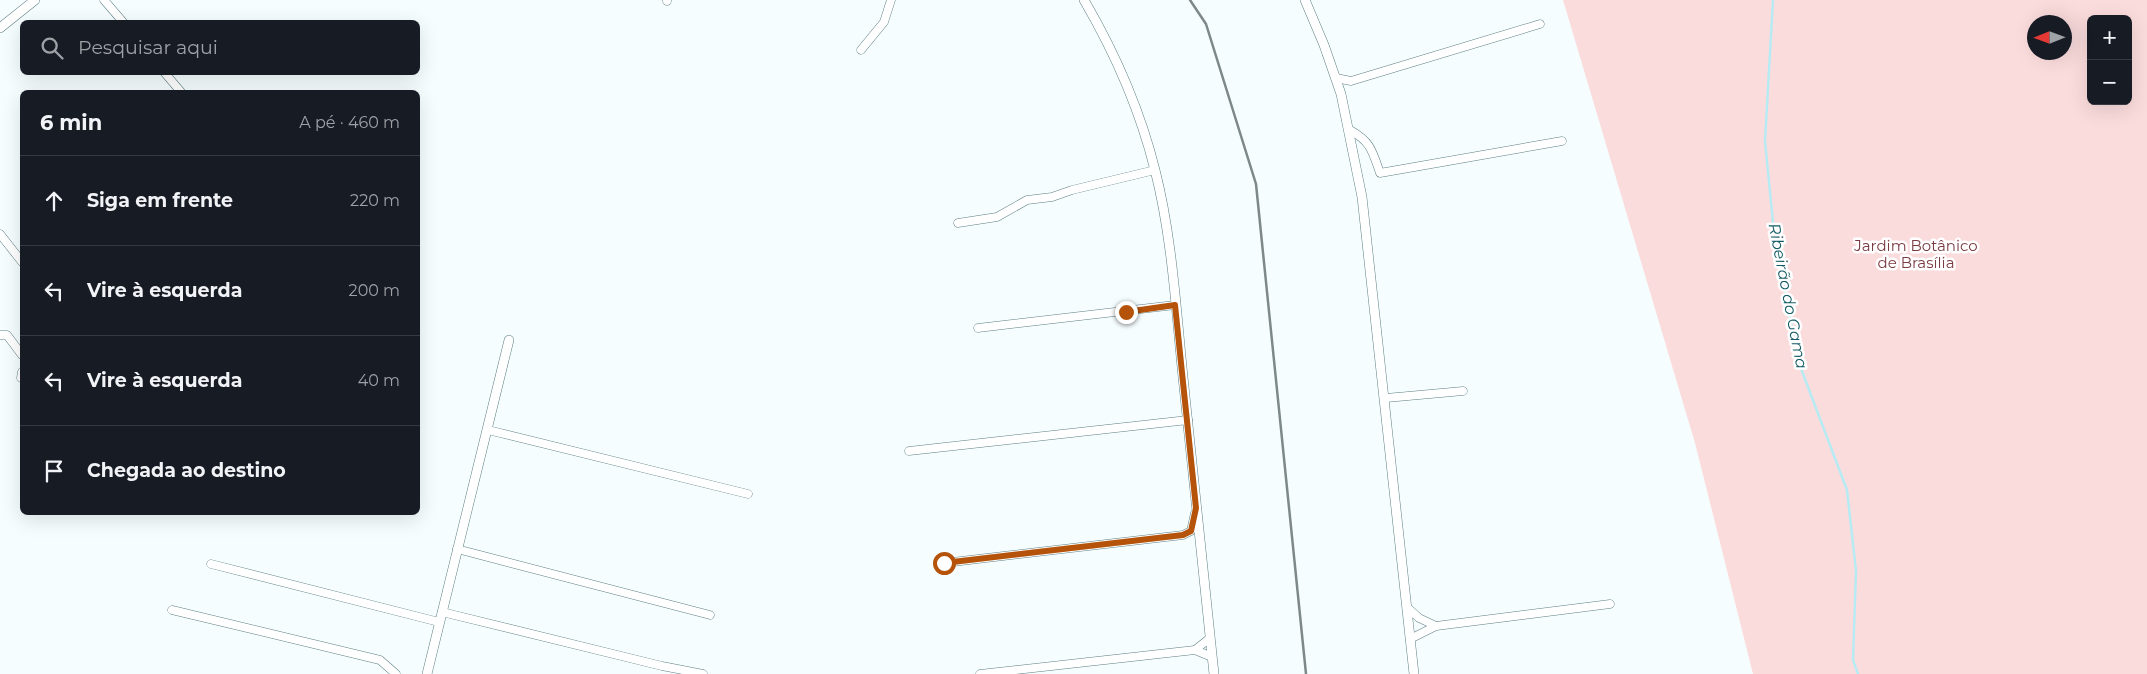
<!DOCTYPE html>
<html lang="pt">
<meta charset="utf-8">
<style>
body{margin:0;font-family:Montserrat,sans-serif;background:#242831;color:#f1f3f6}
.controls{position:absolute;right:15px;top:15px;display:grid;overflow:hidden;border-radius:8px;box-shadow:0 5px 20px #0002}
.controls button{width:45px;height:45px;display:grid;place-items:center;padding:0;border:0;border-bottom:1px solid #363941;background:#171b24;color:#f1f3f6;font:25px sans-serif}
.compass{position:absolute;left:2027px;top:15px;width:45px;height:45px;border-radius:50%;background:#171b24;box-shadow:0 5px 20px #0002;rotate:269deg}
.stop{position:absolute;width:15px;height:15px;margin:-11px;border:4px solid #b45309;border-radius:50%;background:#fff}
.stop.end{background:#b45309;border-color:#fff;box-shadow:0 1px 5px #0008}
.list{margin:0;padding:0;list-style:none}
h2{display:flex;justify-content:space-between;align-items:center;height:65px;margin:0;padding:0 20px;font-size:21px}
h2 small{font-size:16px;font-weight:400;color:#9ea1a6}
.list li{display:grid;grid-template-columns:32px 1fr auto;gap:15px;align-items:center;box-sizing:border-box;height:90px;padding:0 20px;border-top:1px solid #363941}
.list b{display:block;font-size:19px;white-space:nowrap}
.list em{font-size:16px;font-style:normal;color:#9ea1a6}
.icon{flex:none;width:28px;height:28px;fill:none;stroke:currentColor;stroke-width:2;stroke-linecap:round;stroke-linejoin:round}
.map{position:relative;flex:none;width:2147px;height:674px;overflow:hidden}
.search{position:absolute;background:#171b24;box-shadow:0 5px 20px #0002;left:20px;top:20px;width:400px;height:55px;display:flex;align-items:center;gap:12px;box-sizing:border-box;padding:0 18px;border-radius:8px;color:#9ea1a6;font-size:19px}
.panel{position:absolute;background:#171b24;box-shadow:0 5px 20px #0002;left:20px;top:90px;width:400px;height:425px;border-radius:8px}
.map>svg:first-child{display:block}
.green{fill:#fbdcdd;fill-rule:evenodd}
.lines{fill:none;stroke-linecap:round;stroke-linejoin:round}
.stream{stroke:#b6ebf3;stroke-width:2.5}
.minor-casing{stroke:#5d7f85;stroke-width:9}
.tertiary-casing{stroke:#5d7f85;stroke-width:10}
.minor{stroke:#fff;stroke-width:8}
.tertiary{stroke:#fff;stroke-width:9}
.rail{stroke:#7d888a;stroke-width:2.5}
.route{stroke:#b45309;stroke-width:6}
.labels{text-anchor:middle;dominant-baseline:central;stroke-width:5;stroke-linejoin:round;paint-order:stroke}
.park-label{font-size:15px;fill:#7a3c42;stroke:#fff}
.water-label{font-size:16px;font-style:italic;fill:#125a64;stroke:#fff}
</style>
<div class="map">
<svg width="2147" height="674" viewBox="0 0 2147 674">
<rect width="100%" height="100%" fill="#f6fdfe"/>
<path class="green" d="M 1563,0 L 2147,0 L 2147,674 L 1753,674 L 1695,443 ZM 2091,19 L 2128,19 L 2128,101 L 2091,101 ZM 2034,22 L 2064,22 L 2064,52 L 2034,52 Z"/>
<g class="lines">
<polyline class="stream" points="1773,0 1765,141 1775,243 1800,366 1847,490 1856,571 1853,660 1858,674"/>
<defs>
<g id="minor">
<polyline points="104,0 123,22"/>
<polyline points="667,1 667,0"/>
<polyline points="861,50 884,22 891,0"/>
<polyline points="164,72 181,92"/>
<polyline points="1336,78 1351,81 1540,24"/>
<path d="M 1350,130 C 1371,142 1372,150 1380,173 L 1562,141"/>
<polyline points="958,223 997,217 1027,200 1052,197 1072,190 1155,170"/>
<polyline points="0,234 22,262"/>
<polyline points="978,328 1175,305"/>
<polyline points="0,335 7,335 22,355"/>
<polyline points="21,378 22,372"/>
<polyline points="1386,398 1463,391"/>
<polyline points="488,430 748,494"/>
<polyline points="909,451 1188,420"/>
<polyline points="457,549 710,615"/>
<polyline points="944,563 1183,535 1191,531 1195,513"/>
<polyline points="211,564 439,622"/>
<polyline points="1408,608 1419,618 1436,626"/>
<polyline points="172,610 380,660 396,674"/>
<polyline points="442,612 662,666 703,674"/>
<polyline points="1410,639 1436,626 1610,604"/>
<polyline points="1195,650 1210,638"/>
<polyline points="980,674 1195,650 1212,657"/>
</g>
<g id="tertiary">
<path d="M 1084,0 C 1115,53 1140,110 1155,170 C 1172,236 1176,309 1183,377 C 1194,476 1203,575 1214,674"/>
<polyline points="1305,0 1324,45 1341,94 1362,197 1414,674"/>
<polyline points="0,28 35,0"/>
<polyline points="427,674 509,340"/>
</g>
</defs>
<use href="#minor" class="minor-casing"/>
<use href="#tertiary" class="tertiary-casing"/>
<use href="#minor" class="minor"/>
<use href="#tertiary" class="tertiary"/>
<polyline class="rail" points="1190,0 1206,24 1256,184 1306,674"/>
</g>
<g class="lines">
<polyline class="route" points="944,563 1183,535 1191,531 1196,508 1175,305 1126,312"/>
</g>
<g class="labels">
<g class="park-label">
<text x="1916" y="245">Jardim Botânico<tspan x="1916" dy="17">de Brasília</tspan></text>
</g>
<g class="water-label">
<text transform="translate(1788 296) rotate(79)">Ribeirão do Gama</text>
</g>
</g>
</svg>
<div class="controls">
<button>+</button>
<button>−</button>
</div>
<svg class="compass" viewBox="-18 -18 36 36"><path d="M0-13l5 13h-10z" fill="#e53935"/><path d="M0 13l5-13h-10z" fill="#9ea1a6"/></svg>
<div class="stop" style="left:944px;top:563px"></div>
<div class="stop end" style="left:1126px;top:312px"></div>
<div class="search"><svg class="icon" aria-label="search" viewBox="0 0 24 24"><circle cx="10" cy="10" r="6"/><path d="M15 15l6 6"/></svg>Pesquisar aqui</div>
<section class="panel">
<h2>6 min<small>A pé · 460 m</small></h2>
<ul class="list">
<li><svg class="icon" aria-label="ahead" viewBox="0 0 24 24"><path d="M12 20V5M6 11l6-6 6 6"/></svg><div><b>Siga em frente</b></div><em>220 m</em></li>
<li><svg class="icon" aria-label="left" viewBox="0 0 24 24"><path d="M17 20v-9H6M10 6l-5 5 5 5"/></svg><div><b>Vire à esquerda</b></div><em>200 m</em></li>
<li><svg class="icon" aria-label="left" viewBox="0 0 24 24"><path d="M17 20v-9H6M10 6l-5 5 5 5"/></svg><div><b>Vire à esquerda</b></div><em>40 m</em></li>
<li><svg class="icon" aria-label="arrive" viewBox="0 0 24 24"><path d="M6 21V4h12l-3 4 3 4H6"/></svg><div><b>Chegada ao destino</b></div></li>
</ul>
</section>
</div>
